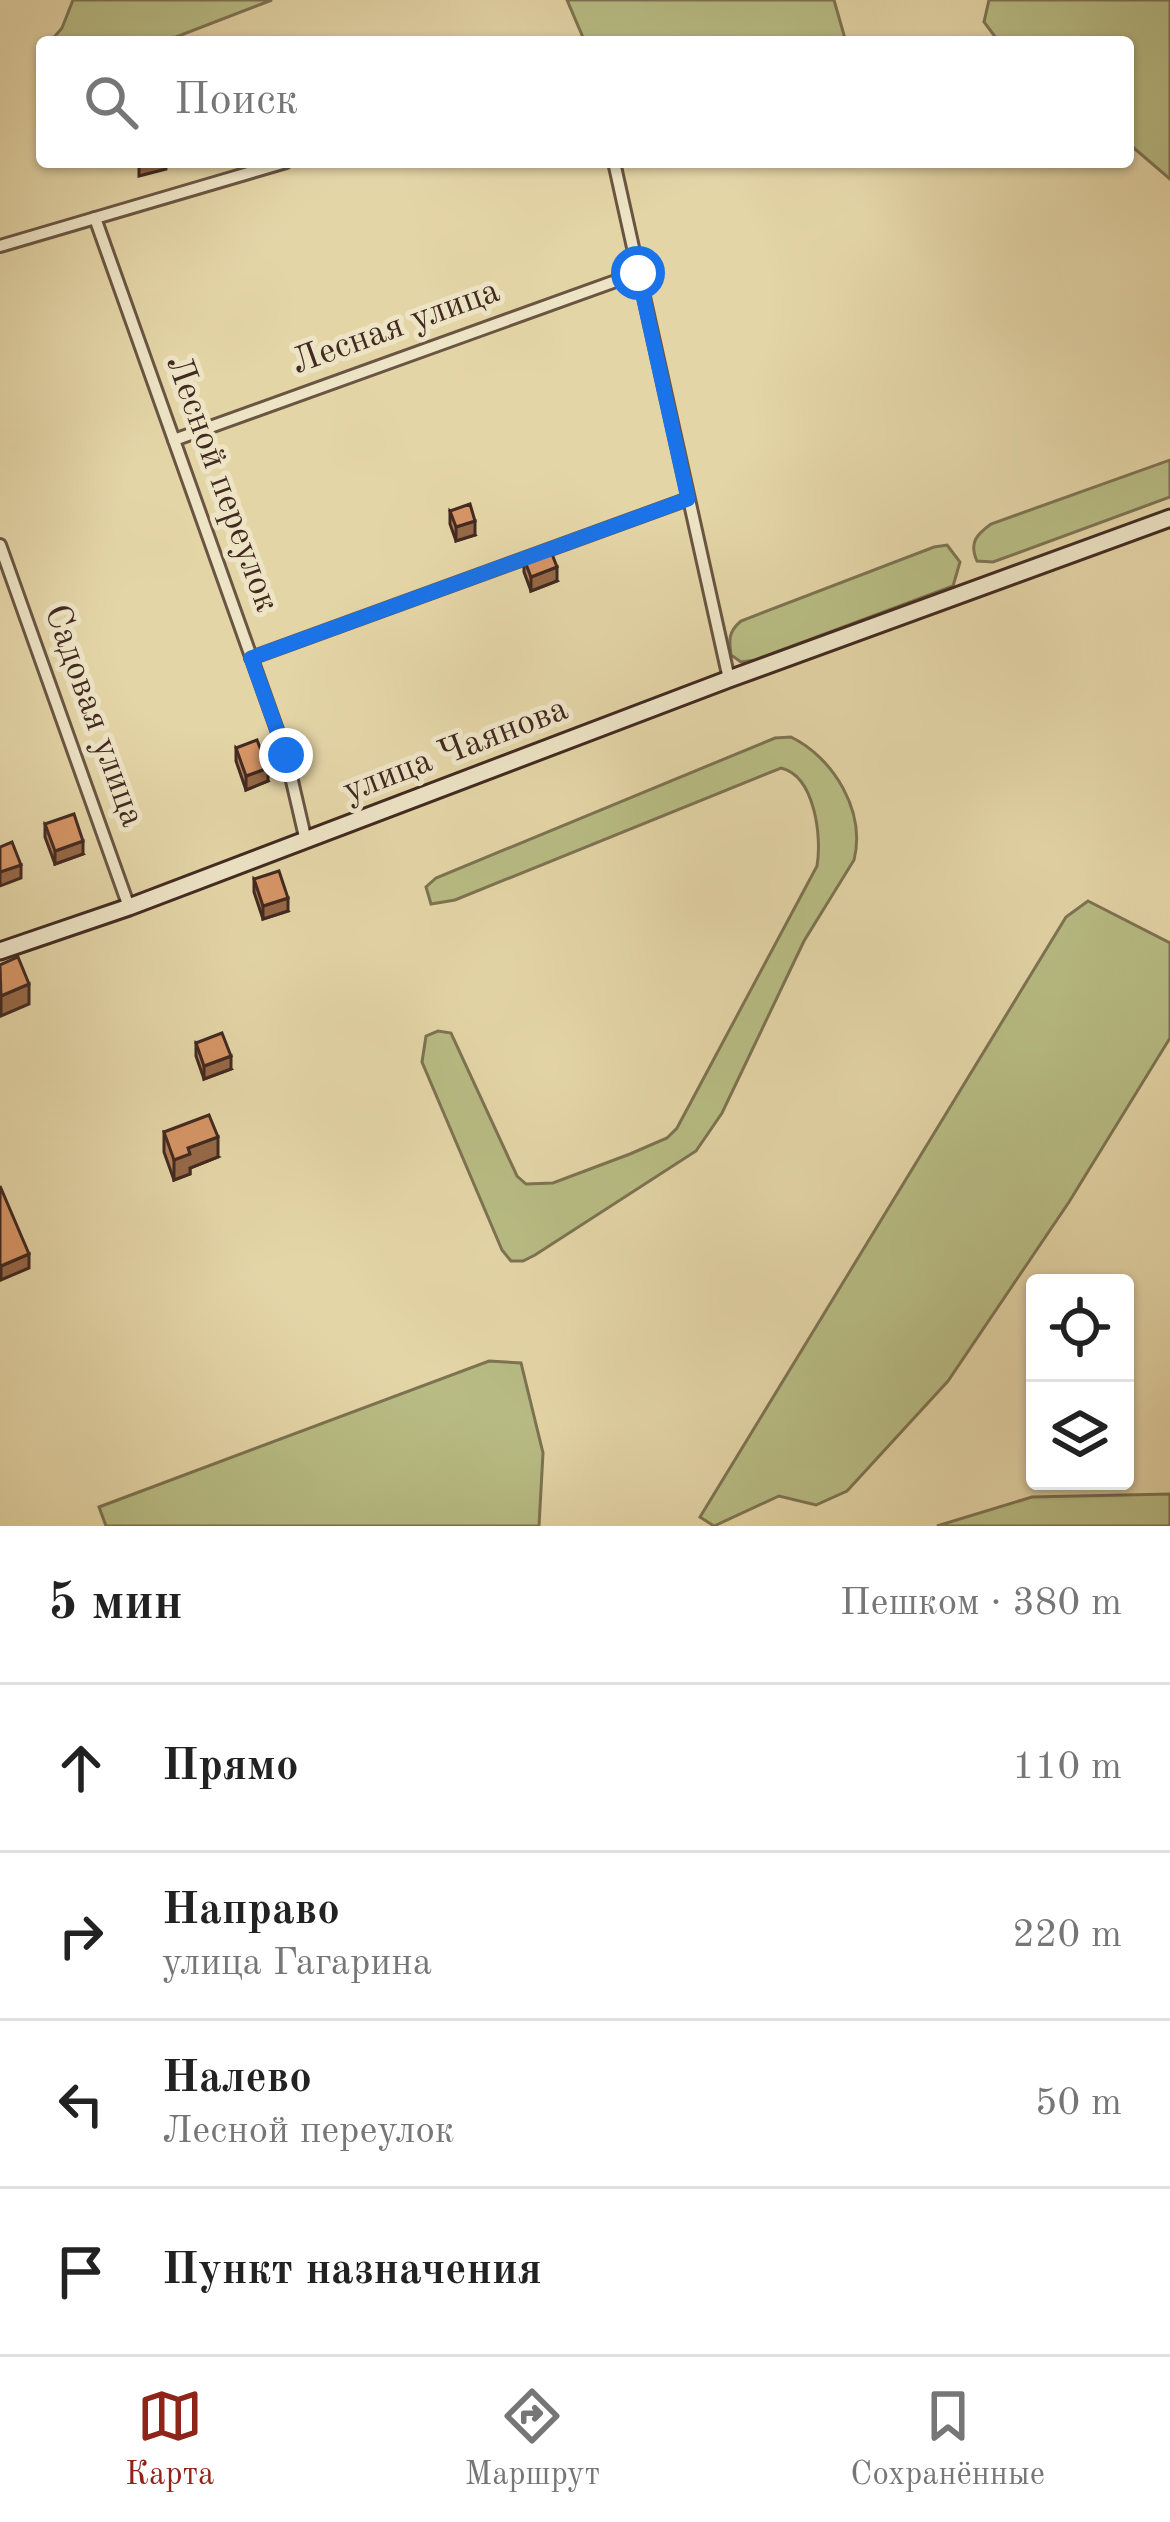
<!DOCTYPE html>
<html lang="ru">
<meta charset="utf-8">
<style>
body{margin:0;font-family:"Old Standard TT",serif;background:#f2f2f2;color:#222}
.controls{position:absolute;right:36px;bottom:36px;display:grid;overflow:hidden;border-radius:12px;box-shadow:0 3px 9px #0004}
.controls button{width:108px;height:108px;display:grid;place-items:center;padding:0;border:0;border-bottom:3px solid #e0e0e0;background:#fff;color:#222;font:60px sans-serif}
.stop{position:absolute;width:36px;height:36px;margin:-27px;border:9px solid #1a73e8;border-radius:50%;background:#fff}
.stop.end{background:#1a73e8;border-color:#fff;box-shadow:0 3px 12px #0008}
.list{margin:0;padding:0;list-style:none}
h2{display:flex;justify-content:space-between;align-items:center;height:156px;margin:0;padding:0 48px;font-size:51px}
h2 small{font-size:39px;font-weight:400;color:#767676}
.list li{display:grid;grid-template-columns:78px 1fr auto;gap:36px;align-items:center;box-sizing:border-box;height:168px;padding:0 48px;border-top:3px solid #e0e0e0}
.list b{display:block;font-size:45px;white-space:nowrap}
.list p{margin:0;font-size:39px;white-space:nowrap;color:#767676}
.list em{font-size:39px;font-style:normal;color:#767676}
.icon{flex:none;width:66px;height:66px;fill:none;stroke:currentColor;stroke-width:2;stroke-linecap:round;stroke-linejoin:round}
.map{position:relative;flex:none;width:1170px;height:1526px;overflow:hidden}
.search{position:absolute;background:#fff;box-shadow:0 3px 9px #0004;left:36px;right:36px;top:36px;height:132px;display:flex;align-items:center;gap:30px;box-sizing:border-box;padding:0 42px;border-radius:12px;color:#767676;font-size:45px}
.sheet{height:828px;background:#fff}
nav{display:flex;justify-content:space-around;align-items:center;box-sizing:border-box;height:168px;border-top:3px solid #e0e0e0;background:#fff;font-size:33px;color:#767676}
nav a{display:grid;justify-items:center;gap:6px}
nav .on{color:#8f2418}
.map>svg:first-child{display:block}
.green{fill:#b8bc84;stroke:#7d7352;stroke-width:3}
.lines{fill:none;stroke-linecap:round;stroke-linejoin:round}
.street-casing{stroke:#6a5542;stroke-width:16}
.secondary-casing{stroke:#422a21;stroke-width:21}
.street{stroke:#ede4c6;stroke-width:10}
.secondary{stroke:#ede4c6;stroke-width:15}
.wall{fill:#b88058;stroke:#422a21;stroke-width:3}
.shaded-wall{fill:#966847;stroke:#422a21;stroke-width:3}
.building{fill:#d69566;stroke:#422a21;stroke-width:3}
.route{stroke:#1a73e8;stroke-width:15}
.labels{text-anchor:middle;dominant-baseline:central;stroke-width:10;stroke-linejoin:round;paint-order:stroke}
.street-label{font-size:36px;fill:#422a21;stroke:#ede4c6}
</style>
<div class="map">
<svg width="1170" height="1526" viewBox="0 0 1170 1526">
<rect width="100%" height="100%" fill="#e4d5a7"/>
<filter id="stains"><feTurbulence type="fractalNoise" baseFrequency=".00167" numOctaves="4"/><feColorMatrix values="0 0 0 0 .2 0 0 0 0 .09 0 0 0 0 .02 0 0 0 .5 -.17"/></filter>
<radialGradient id="worn" r=".72"><stop offset=".6" stop-color="#630" stop-opacity="0"/><stop offset="1" stop-color="#630" stop-opacity=".3"/></radialGradient>
<g class="green">
<polygon points="73,0 272,0 163,42 50,42 62,28"/>
<polygon points="567,0 834,0 846,42 585,42"/>
<polygon points="989,0 1170,0 1170,179 1128,143 1128,42 999,42 984,22"/>
<path d="M 1170,460 L 1170,497 L 993,562 L 977,561 C 969,543 976,535 991,524 Z"/>
<path d="M 947,545 L 960,562 L 953,586 L 755,660 L 741,662 L 731,655 C 729,640 728,632 741,621 L 934,547 Z"/>
<path d="M 791,737 C 834,758 866,812 854,860 L 804,941 L 722,1113 L 696,1151 L 535,1255 L 523,1261 L 511,1261 L 502,1250 L 422,1062 L 426,1036 L 438,1031 L 451,1033 L 517,1176 L 526,1184 L 553,1183 L 630,1154 L 667,1138 L 677,1128 L 817,866 C 822,837 815,776 781,768 L 455,900 L 431,904 L 426,887 L 436,878 L 775,738 Z"/>
<polygon points="1088,901 1170,943 1170,1038 1069,1202 948,1381 847,1491 816,1505 779,1496 714,1526 700,1517 1066,917"/>
<polygon points="489,1361 521,1363 543,1453 539,1526 106,1526 99,1507"/>
<polygon points="1170,1494 1170,1526 937,1526 1032,1497"/>
</g>
<g class="lines">
<defs>
<g id="street">
<polyline points="614,162 729,679"/>
<polyline points="95,218 286,755 306,841"/>
<polyline points="0,246 286,162"/>
<polyline points="174,440 638,273"/>
<polyline points="0,545 129,907"/>
<polyline points="251,658 688,499"/>
</g>
<polyline id="secondary" points="0,951 129,907 729,679 1170,518"/>
</defs>
<use href="#street" class="street-casing"/>
<use href="#secondary" class="secondary-casing"/>
<use href="#street" class="street"/>
<use href="#secondary" class="secondary"/>
</g>
<g class="wall">
<polygon points="450,511 475,535 456,541 450,524"/>
<polygon points="524,559 557,581 531,591 524,572"/>
<polygon points="236,748 268,781 246,790 236,761"/>
<polygon points="45,824 83,854 55,864 45,837"/>
<polygon points="254,879 288,911 263,919 254,892"/>
<polygon points="196,1043 231,1069 204,1079 196,1056"/>
<polygon points="164,1132 218,1157 190,1168 190,1174 174,1180 164,1152"/>
</g>
<g class="shaded-wall">
<polygon points="166,162 166,169 139,176 139,163"/>
<polygon points="475,521 475,535 456,541 456,527"/>
<polygon points="557,567 557,581 531,591 531,577"/>
<polygon points="268,768 268,781 246,790 246,776"/>
<polygon points="83,841 83,854 55,864 55,851"/>
<polygon points="21,865 21,878 0,886 0,872"/>
<polygon points="288,898 288,911 263,919 263,906"/>
<polygon points="29,984 29,1004 1,1016 1,996"/>
<polygon points="231,1056 231,1069 204,1079 204,1066"/>
<polygon points="218,1137 218,1157 190,1168 190,1174 174,1180 174,1160 188,1148"/>
<polygon points="29,1254 29,1268 1,1280 1,1266"/>
</g>
<g class="building">
<polygon points="470,504 475,521 456,527 450,511"/>
<polygon points="550,549 557,567 531,577 524,559"/>
<polygon points="257,740 268,768 246,776 236,748"/>
<polygon points="74,814 83,841 55,851 45,824"/>
<polygon points="12,842 21,865 0,872 0,847"/>
<polygon points="279,871 288,898 263,906 254,879"/>
<polygon points="18,957 29,984 1,996 0,965"/>
<polygon points="222,1033 231,1056 204,1066 196,1043"/>
<polygon points="209,1115 218,1137 188,1148 190,1154 174,1160 164,1132"/>
<polygon points="0,1186 29,1254 1,1266 0,1264"/>
</g>
<g class="lines">
<polyline class="route" points="286,755 251,658 688,499 638,273"/>
</g>
<g class="labels">
<g class="street-label">
<text transform="translate(396 328) rotate(-20)">Лесная улица</text>
<text transform="translate(221 484) rotate(70)">Лесной переулок</text>
<text transform="translate(93 716) rotate(70)">Садовая улица</text>
<text transform="translate(456 751) rotate(-21)">улица Чаянова</text>
</g>
</g>
<rect width="100%" height="100%" filter="url(#stains)"/>
<rect width="100%" height="100%" fill="url(#worn)"/>
</svg>
<div class="controls">
<button><svg class="icon" aria-label="locate" viewBox="0 0 24 24"><circle cx="12" cy="12" r="6"/><path d="M12 2v4M12 18v4M2 12h4M18 12h4"/></svg></button>
<button><svg class="icon" aria-label="layers" viewBox="0 0 24 24"><path d="M12 4l9 5-9 5-9-5zM3 14l9 5 9-5"/></svg></button>
</div>
<div class="stop" style="left:638px;top:273px"></div>
<div class="stop end" style="left:286px;top:755px"></div>
<div class="search"><svg class="icon" aria-label="search" viewBox="0 0 24 24"><circle cx="10" cy="10" r="6"/><path d="M15 15l6 6"/></svg>Поиск</div>
</div>
<section class="sheet">
<h2>5 мин<small>Пешком · 380 m</small></h2>
<ul class="list">
<li><svg class="icon" aria-label="ahead" viewBox="0 0 24 24"><path d="M12 20V5M6 11l6-6 6 6"/></svg><div><b>Прямо</b></div><em>110 m</em></li>
<li><svg class="icon" aria-label="right" viewBox="0 0 24 24"><path d="M7 20v-9h11M14 6l5 5-5 5"/></svg><div><b>Направо</b><p>улица Гагарина</p></div><em>220 m</em></li>
<li><svg class="icon" aria-label="left" viewBox="0 0 24 24"><path d="M17 20v-9H6M10 6l-5 5 5 5"/></svg><div><b>Налево</b><p>Лесной переулок</p></div><em>50 m</em></li>
<li><svg class="icon" aria-label="arrive" viewBox="0 0 24 24"><path d="M6 21V4h12l-3 4 3 4H6"/></svg><div><b>Пункт назначения</b></div></li>
</ul>
</section>
<nav>
<a class="on"><svg class="icon" aria-label="map" viewBox="0 0 24 24"><path d="M3 6l6-2 6 2 6-2v14l-6 2-6-2-6 2zM9 4v14M15 6v14"/></svg>Карта</a>
<a><svg class="icon" aria-label="directions" viewBox="0 0 24 24"><path d="M12 3l9 9-9 9-9-9zM9 14v-3h6M13 9l2 2-2 2"/></svg>Маршрут</a>
<a><svg class="icon" aria-label="saved" viewBox="0 0 24 24"><path d="M7 4h10v16l-5-4-5 4z"/></svg>Сохранённые</a>
</nav>
